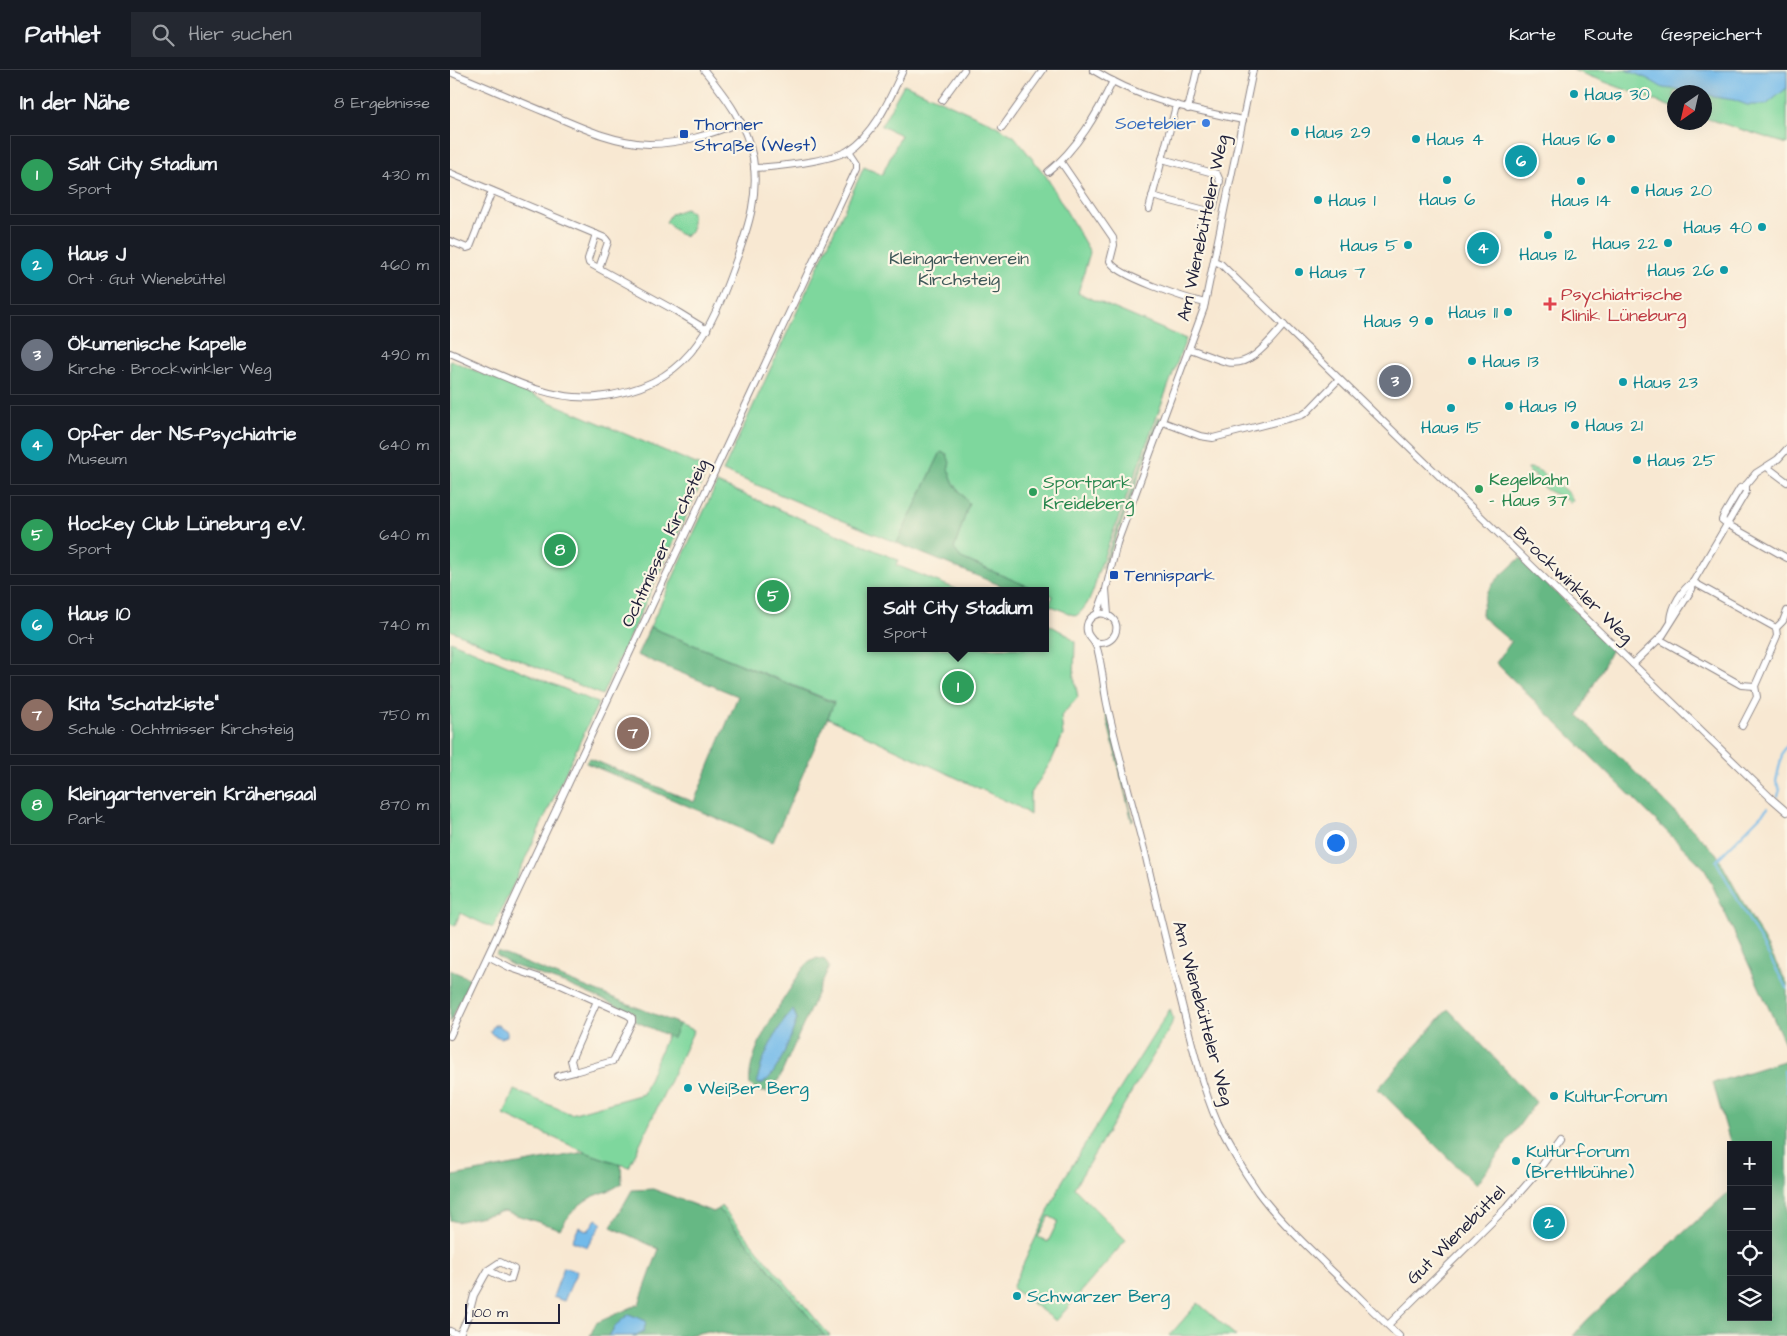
<!DOCTYPE html>
<html lang="de">
<meta charset="utf-8">
<style>
body{margin:0;font-family:"Architects Daughter",sans-serif;background:#242831;color:#f1f3f6}
.controls{position:absolute;right:15px;bottom:15px;display:grid;overflow:hidden;border-radius:0px;box-shadow:0 5px 20px #0002}
.controls button{width:45px;height:45px;display:grid;place-items:center;padding:0;border:0;border-bottom:1px solid #363941;background:#171b24;color:#f1f3f6;font:25px sans-serif}
.compass{position:absolute;left:1217px;top:15px;width:45px;height:45px;border-radius:50%;background:#171b24;box-shadow:0 5px 20px #0002;rotate:214deg}
.scale{position:absolute;left:15px;bottom:12px;width:95px;box-sizing:border-box;padding-left:5px;border:2px solid #22223b;border-top:0;font-size:14px;line-height:18px;white-space:nowrap;color:#22223b;-webkit-text-stroke:4px #fcf5e5;paint-order:stroke}
.you{position:absolute;left:885px;top:772px;width:18px;height:18px;margin:-12px;border:4px solid #fff;border-radius:50%;background:#1a73e8;box-shadow:0 0 0 8px #1a73e833}
.badge{display:grid;place-items:center;width:32px;height:32px;border-radius:50%;background:#1f6fb2;color:#fff;font-size:16px;font-weight:700}
.pin{position:absolute;translate:-50% -50%;border:2px solid #fff;box-shadow:0 1px 5px #0006}
.popup{position:absolute;left:417px;top:517px;width:182px;height:65px;box-sizing:border-box;display:grid;place-content:center;border-radius:0px;background:#171b24;filter:drop-shadow(0 1px 4px #0005);font-size:16px;white-space:nowrap;color:#9ea1a6}
.popup b{font-size:19px;color:#f1f3f6}
.popup::after{content:'';position:absolute;left:50%;top:100%;margin-left:-10px;border:10px solid transparent;border-top-color:#171b24}
.list{margin:0;padding:0;list-style:none}
h2{display:flex;justify-content:space-between;align-items:center;height:65px;margin:0;padding:0 20px;font-size:21px}
h2 small{font-size:16px;font-weight:400;color:#9ea1a6}
.list li{display:grid;grid-template-columns:32px 1fr auto;gap:15px;align-items:center;box-sizing:border-box;height:80px;margin:0 10px 10px;padding:0 10px;border:1px solid #363941;border-radius:0px}
.list b{display:block;font-size:19px;white-space:nowrap}
.list p{margin:0;font-size:16px;white-space:nowrap;color:#9ea1a6}
.list em{font-size:16px;font-style:normal;color:#9ea1a6}
.icon{flex:none;width:28px;height:28px;fill:none;stroke:currentColor;stroke-width:2;stroke-linecap:round;stroke-linejoin:round}
.map{position:relative;flex:none;width:1337px;height:1266px;overflow:hidden}
header{display:flex;align-items:center;gap:30px;box-sizing:border-box;height:70px;padding:0 25px;background:#171b24;border-bottom:1px solid #363941}
header strong{font-size:24px}
nav{display:flex;gap:28px;margin-inline-start:auto;font-size:18px}
.search{width:350px;height:45px;background:#242831;display:flex;align-items:center;gap:12px;box-sizing:border-box;padding:0 18px;border-radius:0px;color:#9ea1a6;font-size:19px}
main{display:flex}
aside{flex:1;background:#171b24}
.map>svg:first-child{display:block}
.green{fill:#7ed79d;stroke:#507c6c;fill-rule:evenodd}
.forest{fill:#66b884;stroke:#446d60;fill-rule:evenodd}
.water{fill:#72baea;stroke:#4a6e92}
.lines{fill:none;stroke-linecap:round;stroke-linejoin:round}
.stream{stroke:#72baea;stroke-width:2}
.minor-casing{stroke:#8d8586;stroke-width:8}
.minor{stroke:#fff;stroke-width:6}
.culture-dot{fill:#0f9aa8;stroke:#fcf5e5;stroke-width:2}
.shop-dot{fill:#3f7fe0;stroke:#fcf5e5;stroke-width:2}
.transit-dot{fill:#1a4fb4;stroke:#fcf5e5;stroke-width:2}
.health-dot{fill:#e0444e;stroke:#fcf5e5;stroke-width:2}
.leisure-dot{fill:#2e9e5b;stroke:#fcf5e5;stroke-width:2}
.labels{text-anchor:middle;dominant-baseline:central;stroke-width:4.5;stroke-linejoin:round;paint-order:stroke}
.culture-label{font-size:18px;fill:#0d838f;stroke:#fcf5e5;text-anchor:start}
.shop-label{font-size:18px;fill:#366cbe;stroke:#fcf5e5;text-anchor:end}
.transit-label{font-size:18px;fill:#164399;stroke:#fcf5e5;text-anchor:start}
.street-label{font-size:18px;fill:#22223b;stroke:#fcf5e5}
.park-label{font-size:18px;fill:#3e5858;stroke:#fcf5e5}
.health-label{font-size:18px;fill:#be3a42;stroke:#fcf5e5;text-anchor:start}
.leisure-label{font-size:18px;fill:#27864d;stroke:#fcf5e5;text-anchor:start}
</style>
<header>
<strong>Pathlet</strong>
<div class="search"><svg class="icon" aria-label="search" viewBox="0 0 24 24"><circle cx="10" cy="10" r="6"/><path d="M15 15l6 6"/></svg>Hier suchen</div>
<nav><a>Karte</a><a>Route</a><a>Gespeichert</a></nav>
</header>
<main>
<aside>
<h2>In der Nähe<small>8 Ergebnisse</small></h2>
<ul class="list">
<li><span class="badge" style="background:#2e9e5b">1</span><div><b>Salt City Stadium</b><p>Sport</p></div><em>430 m</em></li>
<li><span class="badge" style="background:#0f9aa8">2</span><div><b>Haus J</b><p>Ort · Gut Wienebüttel</p></div><em>460 m</em></li>
<li><span class="badge" style="background:#6b7280">3</span><div><b>Ökumenische Kapelle</b><p>Kirche · Brockwinkler Weg</p></div><em>490 m</em></li>
<li><span class="badge" style="background:#0f9aa8">4</span><div><b>Opfer der NS-Psychiatrie</b><p>Museum</p></div><em>640 m</em></li>
<li><span class="badge" style="background:#2e9e5b">5</span><div><b>Hockey Club Lüneburg e.V.</b><p>Sport</p></div><em>640 m</em></li>
<li><span class="badge" style="background:#0f9aa8">6</span><div><b>Haus 10</b><p>Ort</p></div><em>740 m</em></li>
<li><span class="badge" style="background:#8d6e63">7</span><div><b>Kita &quot;Schatzkiste&quot;</b><p>Schule · Ochtmisser Kirchsteig</p></div><em>750 m</em></li>
<li><span class="badge" style="background:#2e9e5b">8</span><div><b>Kleingartenverein Krähensaal</b><p>Park</p></div><em>870 m</em></li>
</ul>
</aside>
<div class="map">
<svg width="1337" height="1266" viewBox="0 0 1337 1266">
<rect width="100%" height="100%" fill="#fcf5e5"/>
<filter id="ink" filterUnits="userSpaceOnUse"><feTurbulence type="fractalNoise" baseFrequency=".02" numOctaves="2"/><feDisplacementMap in="SourceGraphic" scale="10" xChannelSelector="R" yChannelSelector="G"/><feConvolveMatrix kernelMatrix="1 2 1 2 8 2 1 2 1" color-interpolation-filters="sRGB"/></filter>
<filter id="wash" filterUnits="userSpaceOnUse"><feTurbulence type="fractalNoise" baseFrequency=".0096" numOctaves="4" result="noise"/><feDisplacementMap in="SourceGraphic" scale="20" xChannelSelector="R" yChannelSelector="G"/><feGaussianBlur stdDeviation="1.12" result="paint"/><feColorMatrix in="noise" values="0 0 0 0 0 0 0 0 0 0 0 0 0 0 0 0 0 1.4 0 .05"/><feComposite in="paint" operator="in"/></filter>
<g filter="url(#wash)">
<rect width="100%" height="100%" fill="#f8e8d2"/>
<g class="green">
<polygon points="1123,0 1337,0 1337,74 1255,48 1254,22 1224,22 1224,38"/>
<path d="M 454,14 L 539,52 L 564,66 L 596,106 L 640,182 L 628,223 L 736,269 L 647,505 C 645,520 638,537 626,546 L 599,535 L 603,526 L 596,523 L 596,521 L 589,521 L 511,488 L 504,479 L 519,434 L 504,414 L 491,382 L 447,473 L 273,401 L 414,97 L 432,105 L 451,65 L 431,56 Z"/>
<polygon points="235,139 242,142 242,160 236,166 229,164 216,152 221,144"/>
<polygon points="0,290 258,399 152,625 0,560"/>
<polygon points="709,347 711,348 661,480 652,499"/>
<path d="M 1078,398 C 1088,398 1096,404 1100,413 C 1110,414 1119,422 1123,431 L 1120,432 C 1109,424 1086,420 1085,404 L 1079,403 Z"/>
<polygon points="267,413 448,490 446,495 511,521 420,521 420,578 596,578 596,553 619,566 625,572 624,607 628,627 611,646 613,665 602,690 580,725 580,745 567,736 378,648 384,632 200,557"/>
<polygon points="0,571 148,633 43,858 10,843 5,856 0,854"/>
<polygon points="649,617 651,617 683,750 682,751"/>
<path d="M 720,939 L 723,948 L 721,956 L 624,1118 L 676,1170 L 606,1251 L 562,1218 L 613,1110 ZM 599,1146 L 608,1151 L 598,1172 L 588,1167 Z"/>
<polygon points="229,954 244,960 179,1097 135,1082 54,1045 64,1020 121,1044 193,1024 217,965 223,967"/>
<polygon points="271,1136 380,1266 375,1266 269,1139"/>
<polygon points="748,1233 786,1266 719,1266"/>
</g>
<g class="forest">
<polygon points="491,382 497,384 500,393 498,399 504,414 519,434 504,479 511,488 589,521 564,521 447,473"/>
<path d="M 1070,488 L 1163,577 L 1128,645 L 1266,783 L 1337,913 L 1337,978 L 1255,799 L 1046,593 L 1061,572 L 1032,547 C 1032,516 1050,508 1070,488 Z"/>
<polygon points="200,557 384,633 323,772 136,693 139,688 244,732 288,626 187,585"/>
<polygon points="48,882 229,954 223,968 185,951 185,946 177,940 116,914 62,895 48,887 46,885"/>
<path d="M 367,888 L 375,890 L 379,897 L 330,1007 L 325,1016 L 318,1022 L 311,1022 L 300,1015 C 296,986 326,940 342,916 C 346,909 351,900 357,894 C 360,891 364,890 367,888 ZM 343,940 L 347,949 L 322,1005 L 314,990 L 335,948 Z"/>
<polygon points="0,900 21,909 0,952"/>
<polygon points="998,939 1086,1032 1026,1115 928,1019"/>
<polygon points="1337,990 1337,1266 1123,1266 1136,1251 1164,1225 1281,1120 1281,1247 1318,1247 1318,1075 1281,1075 1263,1013"/>
<path d="M 135,1082 L 171,1095 L 172,1113 C 160,1122 152,1122 140,1128 C 127,1135 118,1146 110,1159 L 54,1141 L 7,1152 L 0,1150 L 0,1113 L 3,1106 Z"/>
<polygon points="203,1119 263,1142 269,1139 375,1266 287,1266 259,1261 234,1266 184,1266 194,1261 166,1255 159,1266 140,1266 146,1253 189,1234 209,1179 161,1157 182,1120"/>
</g>
<g class="water">
<polygon points="1176,0 1337,0 1337,18 1316,35 1297,35 1284,30 1264,27 1245,18 1232,20 1213,18 1198,9"/>
<path d="M 343,940 L 347,949 C 342,963 325,1015 308,1014 C 305,999 331,950 343,940 Z"/>
<polygon points="44,955 48,955 57,961 57,966 51,968 43,965 40,962"/>
<polygon points="146,1149 152,1153 137,1177 122,1171 129,1157 138,1161"/>
<polygon points="114,1197 127,1201 114,1231 103,1227"/>
<polygon points="179,1244 196,1251 194,1261 184,1266 159,1266 166,1255"/>
</g>
<g class="lines">
<g class="stream">
<polyline points="1328,726 1330,720 1326,711 1333,680 1337,676"/>
<polyline points="1318,738 1266,791 1337,919"/>
<polyline points="1334,1000 1337,1022"/>
</g>
</g>
</g>
<g filter="url(#ink)">
<g class="lines">
<defs>
<g id="minor">
<path d="M 643,0 C 693,31 736,38 793,50"/>
<path d="M 0,2 C 32,15 63,29 95,42 C 128,56 162,73 199,74 C 232,74 261,64 291,52"/>
<polyline points="492,30 514,0"/>
<polyline points="738,39 747,0"/>
<polyline points="552,58 593,0"/>
<path d="M 611,92 L 663,168 L 664,175 L 660,191 C 666,206 738,229 755,233"/>
<path d="M 304,98 C 326,97 382,91 399,80 C 426,63 440,28 453,0"/>
<path d="M 598,102 C 627,79 647,44 663,11"/>
<polyline points="0,103 155,168 158,172 149,198"/>
<polyline points="702,126 759,141 763,139 770,111 767,104 712,89"/>
<polyline points="699,139 726,36"/>
<polyline points="146,164 138,189 139,193 226,241 257,260"/>
<polyline points="0,171 17,178 20,177 42,121"/>
<polyline points="764,191 771,194 777,200 1322,729 1337,742"/>
<path d="M 740,279 C 752,283 765,289 777,292 C 801,298 820,270 834,255"/>
<path d="M 0,283 C 46,302 96,332 147,327 C 237,317 260,264 287,188 C 299,155 309,124 303,88 C 296,53 276,27 254,0"/>
<polyline points="713,352 750,366 763,368 852,345 857,342 889,309"/>
<polyline points="1337,379 1328,389 1306,403 1296,415 1290,418 1274,445 1272,450 1277,454 1337,488"/>
<polyline points="1317,397 1337,412"/>
<polyline points="647,544 654,525"/>
<polyline points="658,545 656,519 667,473 754,238 803,0"/>
<path d="M 1221,550 C 1222,536 1232,519 1243,512"/>
<polyline points="1326,558 1333,551 1337,541"/>
<polyline points="1209,569 1291,615 1305,616 1327,566 1326,558 1243,512"/>
<path d="M 645,572 C 665,578 675,552 657,545 C 649,541 639,546 637,555 C 635,565 642,568 645,574 C 648,579 649,585 650,591 C 653,605 654,620 657,634 C 668,684 682,733 695,783 C 705,827 716,871 727,915 C 739,961 749,1010 768,1054 C 779,1077 793,1100 808,1122 C 828,1149 853,1172 877,1196 C 901,1219 925,1243 949,1266"/>
<polyline points="1183,594 1213,565 1242,519 1243,512 1296,422 1296,415"/>
<polyline points="1292,656 1307,627 1305,616"/>
<polyline points="38,886 61,898 111,915 178,945 182,948 182,952 163,991 124,1002 121,990 147,931"/>
<polyline points="0,966 407,98 407,92 399,80"/>
<polyline points="108,1006 124,1002"/>
<polyline points="938,1255 1056,1138 1085,1105 1111,1069"/>
<polyline points="0,1261 10,1266"/>
<polyline points="9,1266 19,1244 24,1225 34,1207 38,1200 50,1192 64,1199 61,1209 57,1210 38,1200"/>
</g>
</defs>
<use href="#minor" class="minor-casing"/>
<use href="#minor" class="minor"/>
</g>
</g>
<g class="culture-dot">
<circle cx="1124" cy="24" r="5"/>
<circle cx="845" cy="62" r="5"/>
<circle cx="966" cy="69" r="5"/>
<circle cx="1161" cy="69" r="5"/>
<circle cx="997" cy="110" r="5"/>
<circle cx="1131" cy="111" r="5"/>
<circle cx="1185" cy="120" r="5"/>
<circle cx="868" cy="130" r="5"/>
<circle cx="1312" cy="157" r="5"/>
<circle cx="1098" cy="165" r="5"/>
<circle cx="1218" cy="173" r="5"/>
<circle cx="958" cy="175" r="5"/>
<circle cx="1274" cy="200" r="5"/>
<circle cx="849" cy="202" r="5"/>
<circle cx="1058" cy="242" r="5"/>
<circle cx="979" cy="251" r="5"/>
<circle cx="1022" cy="291" r="5"/>
<circle cx="1173" cy="312" r="5"/>
<circle cx="1059" cy="336" r="5"/>
<circle cx="1001" cy="338" r="5"/>
<circle cx="1125" cy="355" r="5"/>
<circle cx="1187" cy="390" r="5"/>
<circle cx="238" cy="1018" r="5"/>
<circle cx="1104" cy="1026" r="5"/>
<circle cx="1066" cy="1091" r="5"/>
<circle cx="567" cy="1226" r="5"/>
</g>
<circle class="shop-dot" cx="756" cy="53" r="5"/>
<g class="transit-dot">
<rect x="229" y="59" width="10" height="10" rx="2.5"/>
<rect x="659" y="500" width="10" height="10" rx="2.5"/>
</g>
<path class="health-dot" d="M1097.5 226.5h5v5h5v5h-5v5h-5v-5h-5v-5h5z"/>
<g class="leisure-dot">
<circle cx="1029" cy="419" r="5"/>
<circle cx="583" cy="422" r="5"/>
</g>
<g class="labels">
<g class="culture-label">
<text x="1134" y="24">Haus 30</text>
<text x="855" y="62">Haus 29</text>
<text x="976" y="69">Haus 4</text>
<text x="1151" y="69" text-anchor="end">Haus 16</text>
<text x="1195" y="120">Haus 20</text>
<text x="997" y="129" text-anchor="middle">Haus 6</text>
<text x="878" y="130">Haus 1</text>
<text x="1131" y="130" text-anchor="middle">Haus 14</text>
<text x="1302" y="157" text-anchor="end">Haus 40</text>
<text x="1208" y="173" text-anchor="end">Haus 22</text>
<text x="948" y="175" text-anchor="end">Haus 5</text>
<text x="1098" y="184" text-anchor="middle">Haus 12</text>
<text x="1264" y="200" text-anchor="end">Haus 26</text>
<text x="859" y="202">Haus 7</text>
<text x="1048" y="242" text-anchor="end">Haus 11</text>
<text x="969" y="251" text-anchor="end">Haus 9</text>
<text x="1032" y="291">Haus 13</text>
<text x="1183" y="312">Haus 23</text>
<text x="1069" y="336">Haus 19</text>
<text x="1135" y="355">Haus 21</text>
<text x="1001" y="357" text-anchor="middle">Haus 15</text>
<text x="1197" y="390">Haus 25</text>
<text x="248" y="1018">Weißer Berg</text>
<text x="1114" y="1026">Kulturforum</text>
<text x="1076" y="1081">Kulturforum<tspan x="1076" dy="21">(Brettlbühne)</tspan></text>
<text x="577" y="1226">Schwarzer Berg</text>
</g>
<g class="shop-label">
<text x="746" y="53">Soetebier</text>
</g>
<g class="transit-label">
<text x="244" y="54">Thorner<tspan x="244" dy="21">Straße (West)</tspan></text>
<text x="674" y="505">Tennispark</text>
</g>
<g class="street-label">
<text transform="translate(753 158) rotate(-78)">Am Wienebütteler Weg</text>
<text transform="translate(215 473) rotate(-65)">Ochtmisser Kirchsteig</text>
<text transform="translate(1123 515) rotate(44)">Brockwinkler Weg</text>
<text transform="translate(753 943) rotate(75)">Am Wienebütteler Weg</text>
<text transform="translate(1006 1165) rotate(-45)">Gut Wienebüttel</text>
</g>
<g class="park-label">
<text x="509" y="188">Kleingartenverein<tspan x="509" dy="21">Kirchsteig</tspan></text>
</g>
<g class="health-label">
<text x="1111" y="224">Psychiatrische<tspan x="1111" dy="21">Klinik Lüneburg</tspan></text>
</g>
<g class="leisure-label">
<text x="1039" y="409">Kegelbahn<tspan x="1039" dy="21">- Haus 37</tspan></text>
<text x="593" y="412">Sportpark<tspan x="593" dy="21">Kreideberg</tspan></text>
</g>
</g>
</svg>
<div class="controls">
<button>+</button>
<button>−</button>
<button><svg class="icon" aria-label="locate" viewBox="0 0 24 24"><circle cx="12" cy="12" r="6"/><path d="M12 2v4M12 18v4M2 12h4M18 12h4"/></svg></button>
<button><svg class="icon" aria-label="layers" viewBox="0 0 24 24"><path d="M12 4l9 5-9 5-9-5zM3 14l9 5 9-5"/></svg></button>
</div>
<svg class="compass" viewBox="-18 -18 36 36"><path d="M0-13l5 13h-10z" fill="#e53935"/><path d="M0 13l5-13h-10z" fill="#9ea1a6"/></svg>
<div class="scale">100 m</div>
<div class="you"></div>
<div class="pin badge" style="left:508px;top:617px;background:#2e9e5b">1</div>
<div class="popup"><b>Salt City Stadium</b>Sport</div>
<div class="pin badge" style="left:1099px;top:1153px;background:#0f9aa8">2</div>
<div class="pin badge" style="left:945px;top:311px;background:#6b7280">3</div>
<div class="pin badge" style="left:1033px;top:178px;background:#0f9aa8">4</div>
<div class="pin badge" style="left:323px;top:526px;background:#2e9e5b">5</div>
<div class="pin badge" style="left:1071px;top:91px;background:#0f9aa8">6</div>
<div class="pin badge" style="left:183px;top:663px;background:#8d6e63">7</div>
<div class="pin badge" style="left:110px;top:480px;background:#2e9e5b">8</div>
</div>
</main>
